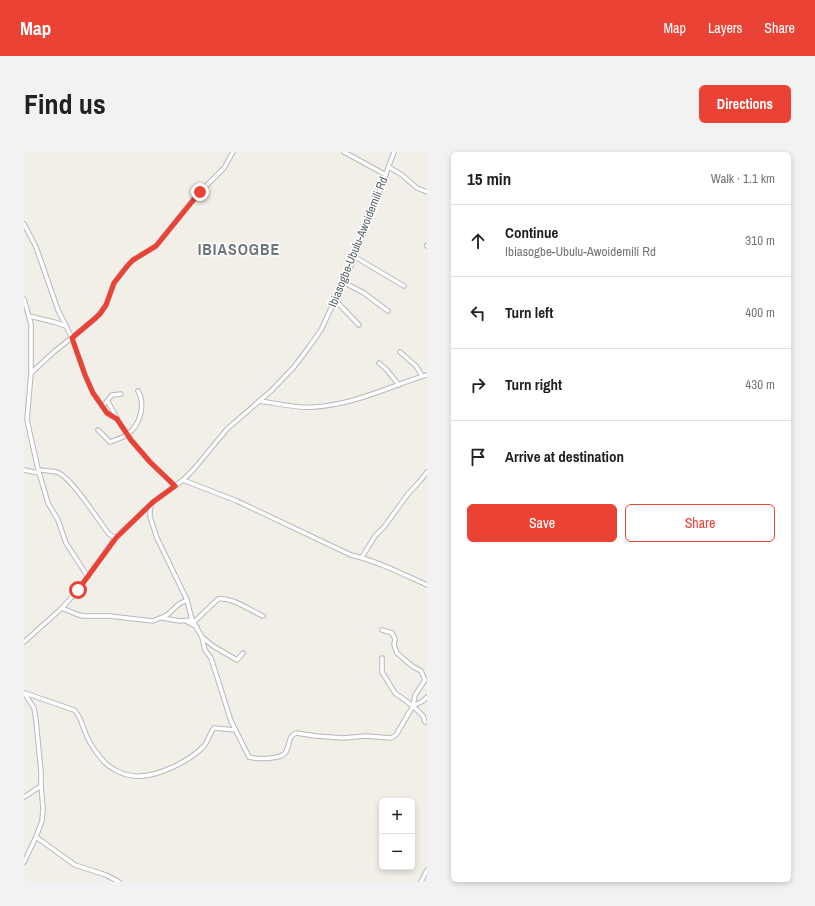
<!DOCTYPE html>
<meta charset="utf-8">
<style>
body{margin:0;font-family:"Archivo Narrow",sans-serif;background:#f2f2f2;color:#202124}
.controls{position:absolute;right:12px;bottom:12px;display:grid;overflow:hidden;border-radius:6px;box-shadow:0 2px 6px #0003}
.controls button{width:36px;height:36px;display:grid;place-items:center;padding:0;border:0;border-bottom:1px solid #e0e0e0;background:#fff;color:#202124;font:20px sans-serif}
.stop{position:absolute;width:12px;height:12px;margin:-9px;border:3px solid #ea4335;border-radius:50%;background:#fff}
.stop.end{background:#ea4335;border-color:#fff;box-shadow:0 1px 4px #0008}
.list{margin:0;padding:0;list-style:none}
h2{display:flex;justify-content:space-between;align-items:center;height:52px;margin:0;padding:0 16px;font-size:17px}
h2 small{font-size:13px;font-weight:400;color:#757577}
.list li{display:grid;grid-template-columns:26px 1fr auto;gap:12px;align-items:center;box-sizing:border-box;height:72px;padding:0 16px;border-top:1px solid #e0e0e0}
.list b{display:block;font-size:15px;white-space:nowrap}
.list p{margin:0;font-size:13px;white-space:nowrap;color:#757577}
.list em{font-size:13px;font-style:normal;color:#757577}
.actions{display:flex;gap:8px;padding:12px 16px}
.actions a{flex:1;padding:9px 0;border:1px solid #ea4335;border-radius:6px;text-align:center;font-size:14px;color:#ea4335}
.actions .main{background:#ea4335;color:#fff}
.icon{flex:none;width:22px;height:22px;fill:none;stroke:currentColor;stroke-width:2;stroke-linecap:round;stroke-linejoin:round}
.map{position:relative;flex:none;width:403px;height:730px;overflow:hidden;border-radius:6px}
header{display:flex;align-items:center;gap:24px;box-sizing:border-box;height:56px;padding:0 20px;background:#ea4335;color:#fff}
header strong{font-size:19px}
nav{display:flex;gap:22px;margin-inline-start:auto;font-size:14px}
.intro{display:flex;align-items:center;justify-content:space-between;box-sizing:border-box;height:96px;padding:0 24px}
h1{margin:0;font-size:28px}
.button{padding:10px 18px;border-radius:6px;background:#ea4335;color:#fff;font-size:14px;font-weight:700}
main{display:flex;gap:24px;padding:0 24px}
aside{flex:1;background:#fff;border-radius:6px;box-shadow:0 2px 6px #0003}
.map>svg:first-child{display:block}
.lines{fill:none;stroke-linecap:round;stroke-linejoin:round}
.minor-casing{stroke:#b5b8bc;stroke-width:5.5}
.minor{stroke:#fff;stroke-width:3.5}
.route{stroke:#ea4335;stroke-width:5}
.labels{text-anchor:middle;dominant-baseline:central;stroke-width:3;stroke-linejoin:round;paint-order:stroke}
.street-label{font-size:12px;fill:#5f6368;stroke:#fff}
.district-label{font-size:16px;font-weight:bold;letter-spacing:1px;fill:#70757a;stroke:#fff}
</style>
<header>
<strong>Map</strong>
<nav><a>Map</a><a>Layers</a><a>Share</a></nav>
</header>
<div class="intro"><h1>Find us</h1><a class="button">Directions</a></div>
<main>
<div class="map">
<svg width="403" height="730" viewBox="0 0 403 730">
<rect width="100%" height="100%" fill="#f1efe8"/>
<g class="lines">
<defs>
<g id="minor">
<polyline points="320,0 362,23"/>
<polyline points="365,15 378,23 393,36 403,40"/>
<polyline points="0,72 12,95 34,158 48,186 61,223 69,241 83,261 93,267 107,288 126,310 151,334"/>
<polyline points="403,93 403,94"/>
<polyline points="331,105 380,134"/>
<polyline points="319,130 340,141 364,159"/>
<polyline points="0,147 7,172 7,221 3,268 14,317 24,351 34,368 42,391 64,425"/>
<polyline points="311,148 335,173"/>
<polyline points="5,164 30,170 42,174"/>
<polyline points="376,200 392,214 398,224"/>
<polyline points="355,211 362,217 375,233"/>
<polyline points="7,221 31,199 71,167 82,153 90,131 102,115 109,108 132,94 172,44 200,16 209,0"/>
<path d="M 235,249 C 252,251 275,257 290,255 C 330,253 366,234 403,223"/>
<polyline points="84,250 93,266"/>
<polyline points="79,254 88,243 97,242"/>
<path d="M 74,278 L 86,290 C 91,288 99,286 104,282 C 116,273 122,252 114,239"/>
<path d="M 14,317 C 21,320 29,318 35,321 C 49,328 74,368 85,382 L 91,386"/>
<polyline points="0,318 15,321"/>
<path d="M 159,328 L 213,349 L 327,403 C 353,409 379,422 403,433"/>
<path d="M 128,351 L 126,358 L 126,365 L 133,386 L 163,448 L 168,468 L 178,485 L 181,498 L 187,506 L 207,569 L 225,605 C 233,607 257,608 262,600 C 266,593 264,584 272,581 L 292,584 L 319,586 L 342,584 L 367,586 L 372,583 L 389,554 L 399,549 L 403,545"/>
<polyline points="338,405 351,384 360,375 384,342 396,329 403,320"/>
<polyline points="38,456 52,462 59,464 85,464 129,469 143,463 155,452 163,448"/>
<polyline points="138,466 156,469 168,468"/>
<polyline points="162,469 173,475"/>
<path d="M 170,470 L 194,447 C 209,445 225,458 239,464"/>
<polyline points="358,478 368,481 371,487 370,493 373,501 388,514 397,519 401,528 391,543 389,554 399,564 401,570"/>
<polyline points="178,485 189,494 213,508 219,501"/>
<polyline points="0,490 38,456 54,438 91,386 129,350 159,328 170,317 203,277 247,239 270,215 285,195 297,178 331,105 370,0"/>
<polyline points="358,506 358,520 371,541 389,554"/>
<path d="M 1,541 L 50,558 C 56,563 57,570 60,577 C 63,586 70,598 77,606 C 84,616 98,623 111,624 C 132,626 166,609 180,594 C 184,589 186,581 190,576 L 211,578"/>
<polyline points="0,645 17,634"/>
<polyline points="12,685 51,713 82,723 95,730"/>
<polyline points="0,710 12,685 18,669 19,656 17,634 17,620 12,568 10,556 1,542"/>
<polyline points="397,730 403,718"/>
</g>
</defs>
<use href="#minor" class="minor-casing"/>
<use href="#minor" class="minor"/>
</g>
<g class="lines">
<polyline class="route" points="54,438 92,386 129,350 151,334 126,310 107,288 93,267 83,261 69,241 61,223 48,186 76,162 82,153 90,131 105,112 109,108 132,94 176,40"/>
</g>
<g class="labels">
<g class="street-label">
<text transform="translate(334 90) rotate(-68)">Ibiasogbe-Ubulu-Awoidemili Rd</text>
</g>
<g class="district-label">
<text x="215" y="97">IBIASOGBE</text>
</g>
</g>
</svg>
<div class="controls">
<button>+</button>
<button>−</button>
</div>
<div class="stop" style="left:54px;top:438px"></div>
<div class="stop end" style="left:176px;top:40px"></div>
</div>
<aside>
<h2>15 min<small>Walk · 1.1 km</small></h2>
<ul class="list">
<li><svg class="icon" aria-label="ahead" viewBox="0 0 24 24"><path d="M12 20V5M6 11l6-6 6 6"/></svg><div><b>Continue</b><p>Ibiasogbe-Ubulu-Awoidemili Rd</p></div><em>310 m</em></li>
<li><svg class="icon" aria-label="left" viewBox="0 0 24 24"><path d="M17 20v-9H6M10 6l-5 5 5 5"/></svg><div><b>Turn left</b></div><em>400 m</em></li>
<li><svg class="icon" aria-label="right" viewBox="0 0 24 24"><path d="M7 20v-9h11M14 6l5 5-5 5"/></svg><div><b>Turn right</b></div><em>430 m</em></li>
<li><svg class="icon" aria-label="arrive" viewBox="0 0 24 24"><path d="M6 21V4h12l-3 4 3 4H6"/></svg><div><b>Arrive at destination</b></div></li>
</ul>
<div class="actions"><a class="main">Save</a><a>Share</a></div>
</aside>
</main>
